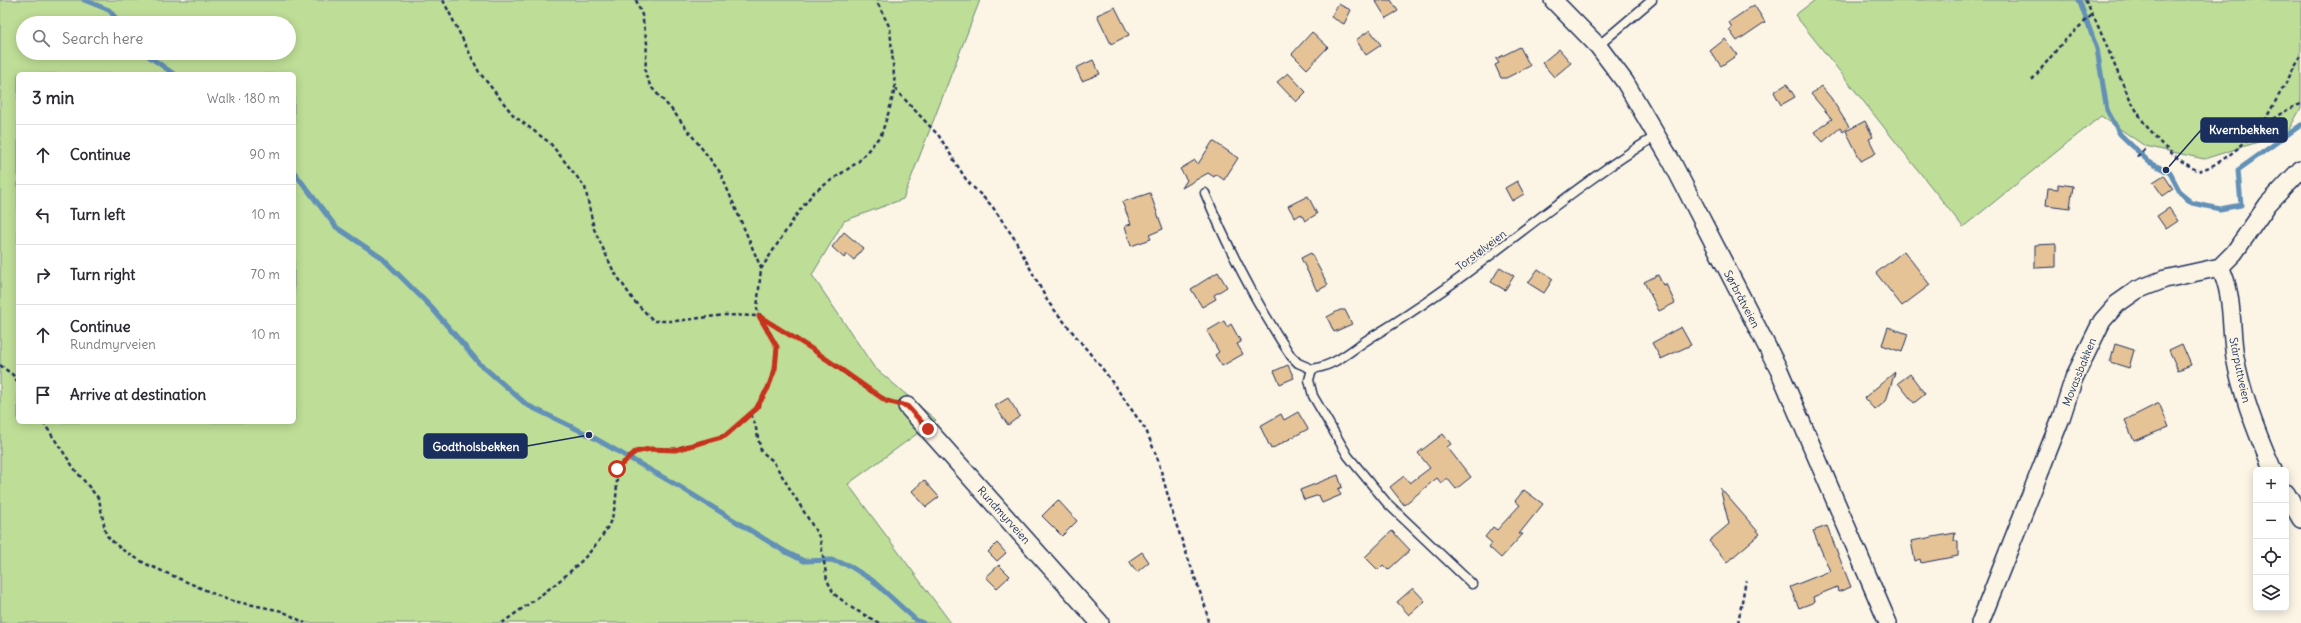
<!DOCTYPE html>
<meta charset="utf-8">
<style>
body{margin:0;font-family:Delius,sans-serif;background:#f2f2f3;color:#2b2b33}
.controls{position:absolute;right:12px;bottom:12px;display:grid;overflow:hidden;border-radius:6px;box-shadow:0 2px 10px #0003}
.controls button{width:36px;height:36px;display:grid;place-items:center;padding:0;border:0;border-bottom:1px solid #e1e1e2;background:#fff;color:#2b2b33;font:20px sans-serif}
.stop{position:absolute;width:12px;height:12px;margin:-9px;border:3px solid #c8321e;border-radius:50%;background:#fff}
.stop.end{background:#c8321e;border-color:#fff;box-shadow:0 1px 4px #0008}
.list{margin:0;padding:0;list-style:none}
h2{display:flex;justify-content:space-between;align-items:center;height:52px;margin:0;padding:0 16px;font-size:17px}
h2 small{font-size:13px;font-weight:400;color:#7c7c81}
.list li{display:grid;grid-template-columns:26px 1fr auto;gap:12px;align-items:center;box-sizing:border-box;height:60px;padding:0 16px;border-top:1px solid #e1e1e2}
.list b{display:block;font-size:15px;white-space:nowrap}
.list p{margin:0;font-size:13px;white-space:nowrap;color:#7c7c81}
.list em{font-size:13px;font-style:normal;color:#7c7c81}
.icon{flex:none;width:22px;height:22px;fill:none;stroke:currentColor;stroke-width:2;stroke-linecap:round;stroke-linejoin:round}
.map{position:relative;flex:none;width:2301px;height:623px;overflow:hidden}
.search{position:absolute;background:#fff;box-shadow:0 2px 10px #0003;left:16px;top:16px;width:280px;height:44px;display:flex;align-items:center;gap:10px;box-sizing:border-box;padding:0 14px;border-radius:22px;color:#7c7c81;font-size:15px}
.panel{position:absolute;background:#fff;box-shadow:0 2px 10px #0003;left:16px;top:72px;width:280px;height:352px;border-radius:6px}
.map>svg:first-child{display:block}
.green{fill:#bedd96;stroke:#6c867a;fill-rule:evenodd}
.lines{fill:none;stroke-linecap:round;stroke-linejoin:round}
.stream{stroke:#6290b7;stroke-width:5}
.building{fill:#e6c397;stroke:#1b2f5e}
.service-casing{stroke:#1b2f5e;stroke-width:11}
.minor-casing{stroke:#1b2f5e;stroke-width:20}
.path{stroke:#1b2f5e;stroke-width:2.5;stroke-dasharray:4 3;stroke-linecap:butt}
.service{stroke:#fcf5e5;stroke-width:8}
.minor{stroke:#fcf5e5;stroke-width:17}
.route{stroke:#c8321e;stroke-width:5}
.labels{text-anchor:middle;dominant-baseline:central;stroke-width:3.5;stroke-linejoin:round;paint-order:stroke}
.street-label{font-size:11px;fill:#1b2f5e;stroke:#fcf5e5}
.leader{fill:none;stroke:#1b2f5e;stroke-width:1.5}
.callout-dot{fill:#1b2f5e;stroke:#fcf5e5;stroke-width:1.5}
.callout{fill:#1b2f5e;stroke:#1b2f5e;stroke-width:1.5}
.callout-label{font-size:12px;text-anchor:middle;font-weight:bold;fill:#fff}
</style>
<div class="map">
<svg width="2301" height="623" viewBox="0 0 2301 623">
<rect width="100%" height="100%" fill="#fcf5e5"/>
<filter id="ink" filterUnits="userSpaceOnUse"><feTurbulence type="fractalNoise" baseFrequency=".025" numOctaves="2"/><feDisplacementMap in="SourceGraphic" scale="8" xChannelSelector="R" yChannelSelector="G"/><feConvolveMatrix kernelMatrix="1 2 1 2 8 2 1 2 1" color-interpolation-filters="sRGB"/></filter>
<g filter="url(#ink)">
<g class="green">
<path d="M 0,0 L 980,0 L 903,199 L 844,221 L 812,275 L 874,367 L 936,420 L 848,484 L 951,623 L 0,623 ZM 23,23 L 289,23 L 289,53 L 23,53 ZM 18,74 L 294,74 L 294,422 L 18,422 Z"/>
<polygon points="1815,0 2301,0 2301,108 2287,133 2204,159 2145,146 2101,116 1963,227 1795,15"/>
</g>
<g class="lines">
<g class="stream">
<polyline points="84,0 109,10 120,23"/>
<polyline points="2079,0 2097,49 2107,110 2120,134 2149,162 2170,173 2181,194 2192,203 2220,209 2241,205 2238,170 2301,125"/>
<polyline points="144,53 174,74"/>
<polyline points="294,172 336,227 382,258 431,307 479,363 527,405 589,435 680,487 784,551 804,561 831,560 848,565 872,580 916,620 923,623"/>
</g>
</g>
<g class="building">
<polygon points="1375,0 1391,0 1398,11 1386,18"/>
<polygon points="1338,4 1351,10 1344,24 1331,17"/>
<polygon points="1754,5 1765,22 1737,41 1729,30 1732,28 1729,22"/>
<polygon points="1115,7 1129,35 1111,44 1097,15"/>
<polygon points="1370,30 1381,45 1366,55 1356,40"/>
<polygon points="1312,32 1328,47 1307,69 1292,54"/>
<polygon points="1725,39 1737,55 1721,66 1710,51"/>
<polygon points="1520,47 1530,66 1506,78 1501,78 1495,65 1499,63 1496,59"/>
<polygon points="1559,49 1571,63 1554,77 1542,63"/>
<polygon points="1093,60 1100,74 1082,81 1076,68"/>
<polygon points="1288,73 1306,92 1296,102 1277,82"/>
<polygon points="1787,84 1795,97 1781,105 1774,92"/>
<polygon points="1821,86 1831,98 1849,127 1843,132 1840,128 1823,142 1814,132 1832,119 1811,94"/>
<polygon points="1865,121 1873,137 1869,139 1876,153 1861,161 1846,131"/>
<polygon points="1213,141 1238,158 1224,180 1216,174 1214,177 1208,173 1182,188 1187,180 1180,169 1195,160 1198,164"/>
<polygon points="2164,175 2173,189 2163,196 2153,182"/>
<polygon points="1517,181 1524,194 1512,201 1505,188"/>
<polygon points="2058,184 2073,186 2070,208 2046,205 2048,188 2058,189"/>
<polygon points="1150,193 1163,229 1149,235 1151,239 1131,246 1125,226 1131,224 1122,202"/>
<polygon points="1308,196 1317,214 1305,221 1301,214 1295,218 1288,206"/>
<polygon points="2169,208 2178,221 2166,229 2157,216"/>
<polygon points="844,232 863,248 854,260 847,254 844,258 832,247"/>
<polygon points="2056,244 2056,267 2035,268 2035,245"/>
<polygon points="1904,251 1930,285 1902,306 1876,273"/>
<polygon points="1311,253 1328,285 1317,291 1301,258"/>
<polygon points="1500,267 1514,276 1505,290 1491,282"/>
<polygon points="1538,269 1553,279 1544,293 1528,283"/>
<polygon points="1218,272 1227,287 1214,295 1216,299 1202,307 1191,289"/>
<polygon points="1658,275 1663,285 1666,284 1675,303 1659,311 1644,282"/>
<polygon points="1340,310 1345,310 1352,324 1334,332 1327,317"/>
<polygon points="1224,321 1227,327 1231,324 1241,342 1237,344 1243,354 1222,366 1215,355 1219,352 1207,331"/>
<polygon points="1681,327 1691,345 1661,359 1652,343"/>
<polygon points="1888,327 1908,334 1902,352 1882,345"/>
<polygon points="2115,344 2134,350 2129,368 2110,362"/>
<polygon points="2182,344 2191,365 2178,370 2169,350"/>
<polygon points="1288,365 1294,378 1280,384 1274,371"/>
<polygon points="1895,372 1886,401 1875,410 1864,398"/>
<polygon points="1910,374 1925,394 1914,403 1898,383"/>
<polygon points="1008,398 1020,416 1008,425 995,406"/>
<polygon points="2159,403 2169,427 2134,441 2125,420"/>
<polygon points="1298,412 1308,429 1271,449 1260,426 1281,414 1284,420"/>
<polygon points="1443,434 1451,444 1447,447 1471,477 1456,489 1447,478 1441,483 1437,478 1404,505 1390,487 1404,476 1410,483 1430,468 1418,453"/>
<polygon points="1338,475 1342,487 1338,489 1341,495 1322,503 1319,495 1304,500 1300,490"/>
<polygon points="924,480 939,497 926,507 912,491"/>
<polygon points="1720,488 1760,534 1727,562 1709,541 1729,524"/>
<polygon points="1524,490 1543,504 1519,534 1523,534 1501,558 1489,547 1492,543 1485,537 1493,527 1497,530 1520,505 1515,501"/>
<polygon points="1058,500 1077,521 1062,536 1042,516"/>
<polygon points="1827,526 1851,587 1838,592 1837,587 1813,597 1814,601 1812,603 1799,608 1790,587 1830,571 1813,531"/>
<polygon points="1392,531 1410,550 1388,570 1383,565 1378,570 1365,557"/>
<polygon points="1955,533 1954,541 1958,541 1958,556 1921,563 1920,559 1915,561 1911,541"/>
<polygon points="997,543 1006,553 997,561 988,552"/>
<polygon points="1142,552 1149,562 1137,572 1129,561"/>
<polygon points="999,565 1010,576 997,588 986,577"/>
<polygon points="1413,588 1425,601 1409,615 1397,602"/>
</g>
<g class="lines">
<defs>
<g id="service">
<polyline points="1598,46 1652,0"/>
<path d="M 1205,193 C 1229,250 1256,304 1291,356 L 1298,363 L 1312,369 C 1335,366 1351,350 1370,338 C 1471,279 1556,197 1656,136"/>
<polyline points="1312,369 1309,380 1313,396 1348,456 1387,503 1472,584"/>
</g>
<g id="minor">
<polyline points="1553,0 1598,46 1625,82 1672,162 1779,370 1888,623"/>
<path d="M 2220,267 C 2234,295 2230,326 2235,357 C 2242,396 2257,434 2273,470"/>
<polyline points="907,406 1100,623"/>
<polyline points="2286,493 2301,519"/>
<polyline points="1980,623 2061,418 2074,378 2102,321 2117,304 2137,290 2165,279 2220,267 2234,253 2268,204 2301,169"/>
</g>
</defs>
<use href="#service" class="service-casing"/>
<use href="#minor" class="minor-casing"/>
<g class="path">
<polyline points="443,0 479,72 514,116 550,143 585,187 594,229 613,270 634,301 654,321 676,321 725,315 759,316 812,349 870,391 891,402"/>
<polyline points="636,0 642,15 647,43 645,74 651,87 673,111 720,172 761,268"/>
<path d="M 2085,0 C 2120,63 2127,133 2198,171 C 2238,160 2261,117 2301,104"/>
<polyline points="2032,80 2063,42 2093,14"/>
<polyline points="895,89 939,136 967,181 992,206 1014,238 1048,302 1105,372 1146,430 1158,460 1174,518 1206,609 1208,623"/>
<polyline points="2261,127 2301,56"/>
<polyline points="2137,157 2145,149"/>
<polyline points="0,365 13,375 18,383"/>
<polyline points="751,414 755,424 761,451 773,461 820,538 827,580 834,594 852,608 879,623"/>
<polyline points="43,422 76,471 99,499 106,535 121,549 146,564 228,600 282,611 305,623"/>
<path d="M 502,623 C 539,596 592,563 611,520 C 617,505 617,485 617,469 L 635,452 L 650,449 L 675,449 L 725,436 L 757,409 L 761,398 L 768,388 L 775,369 L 777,347 L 757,309 L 761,269 L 797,214 L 814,192 L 858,162 L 881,135 L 889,111 L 895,88 L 890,28 L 876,0"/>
<polyline points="1738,623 1746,580"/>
</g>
<use href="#service" class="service"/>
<use href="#minor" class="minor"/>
</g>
</g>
<g class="lines" filter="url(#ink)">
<polyline class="route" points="617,469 635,452 650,449 675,450 725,436 756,409 768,388 775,369 777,347 759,316 812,349 886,401 907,406 928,429"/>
</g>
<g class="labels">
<g class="street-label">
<text transform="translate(1481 250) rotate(-37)">Torstølveien</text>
<text transform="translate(1742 299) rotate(62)">Sørbråtveien</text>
<text transform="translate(2240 370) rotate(78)">Stårputtveien</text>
<text transform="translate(2079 372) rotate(-68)">Movassbakken</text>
<text transform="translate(1004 515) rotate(48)">Rundmyrveien</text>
</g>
</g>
<path class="leader" d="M2166 170L2201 130M589 435L527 446"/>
<g class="callout-dot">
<circle cx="2166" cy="170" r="4"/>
<circle cx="589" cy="435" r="4"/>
</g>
<g class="callout">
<rect x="2201" y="118" width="86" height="24" rx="4"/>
<rect x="424" y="434" width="103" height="24" rx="4"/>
</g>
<g class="callout-label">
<text x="2244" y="134">Kvernbekken</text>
<text x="476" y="451">Godtholsbekken</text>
</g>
</svg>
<div class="controls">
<button>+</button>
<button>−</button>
<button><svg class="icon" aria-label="locate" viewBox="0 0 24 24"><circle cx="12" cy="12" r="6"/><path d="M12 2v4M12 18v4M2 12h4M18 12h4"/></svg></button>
<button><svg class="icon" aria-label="layers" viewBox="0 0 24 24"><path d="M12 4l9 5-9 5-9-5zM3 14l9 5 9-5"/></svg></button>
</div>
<div class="stop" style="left:617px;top:469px"></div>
<div class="stop end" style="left:928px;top:429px"></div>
<div class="search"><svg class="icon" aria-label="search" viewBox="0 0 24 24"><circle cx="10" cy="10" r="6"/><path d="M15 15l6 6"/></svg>Search here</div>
<section class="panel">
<h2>3 min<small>Walk · 180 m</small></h2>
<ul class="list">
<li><svg class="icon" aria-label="ahead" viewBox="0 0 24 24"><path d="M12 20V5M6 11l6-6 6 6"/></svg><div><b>Continue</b></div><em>90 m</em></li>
<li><svg class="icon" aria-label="left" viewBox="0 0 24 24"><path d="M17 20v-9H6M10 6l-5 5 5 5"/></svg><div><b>Turn left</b></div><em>10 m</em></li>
<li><svg class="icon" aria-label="right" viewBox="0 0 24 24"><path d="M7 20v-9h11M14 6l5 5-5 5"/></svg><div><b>Turn right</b></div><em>70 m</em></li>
<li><svg class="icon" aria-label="ahead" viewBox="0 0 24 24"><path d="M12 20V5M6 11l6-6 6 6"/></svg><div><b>Continue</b><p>Rundmyrveien</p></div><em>10 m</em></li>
<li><svg class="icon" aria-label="arrive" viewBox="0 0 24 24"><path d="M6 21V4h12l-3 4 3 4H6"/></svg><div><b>Arrive at destination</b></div></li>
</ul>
</section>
</div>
